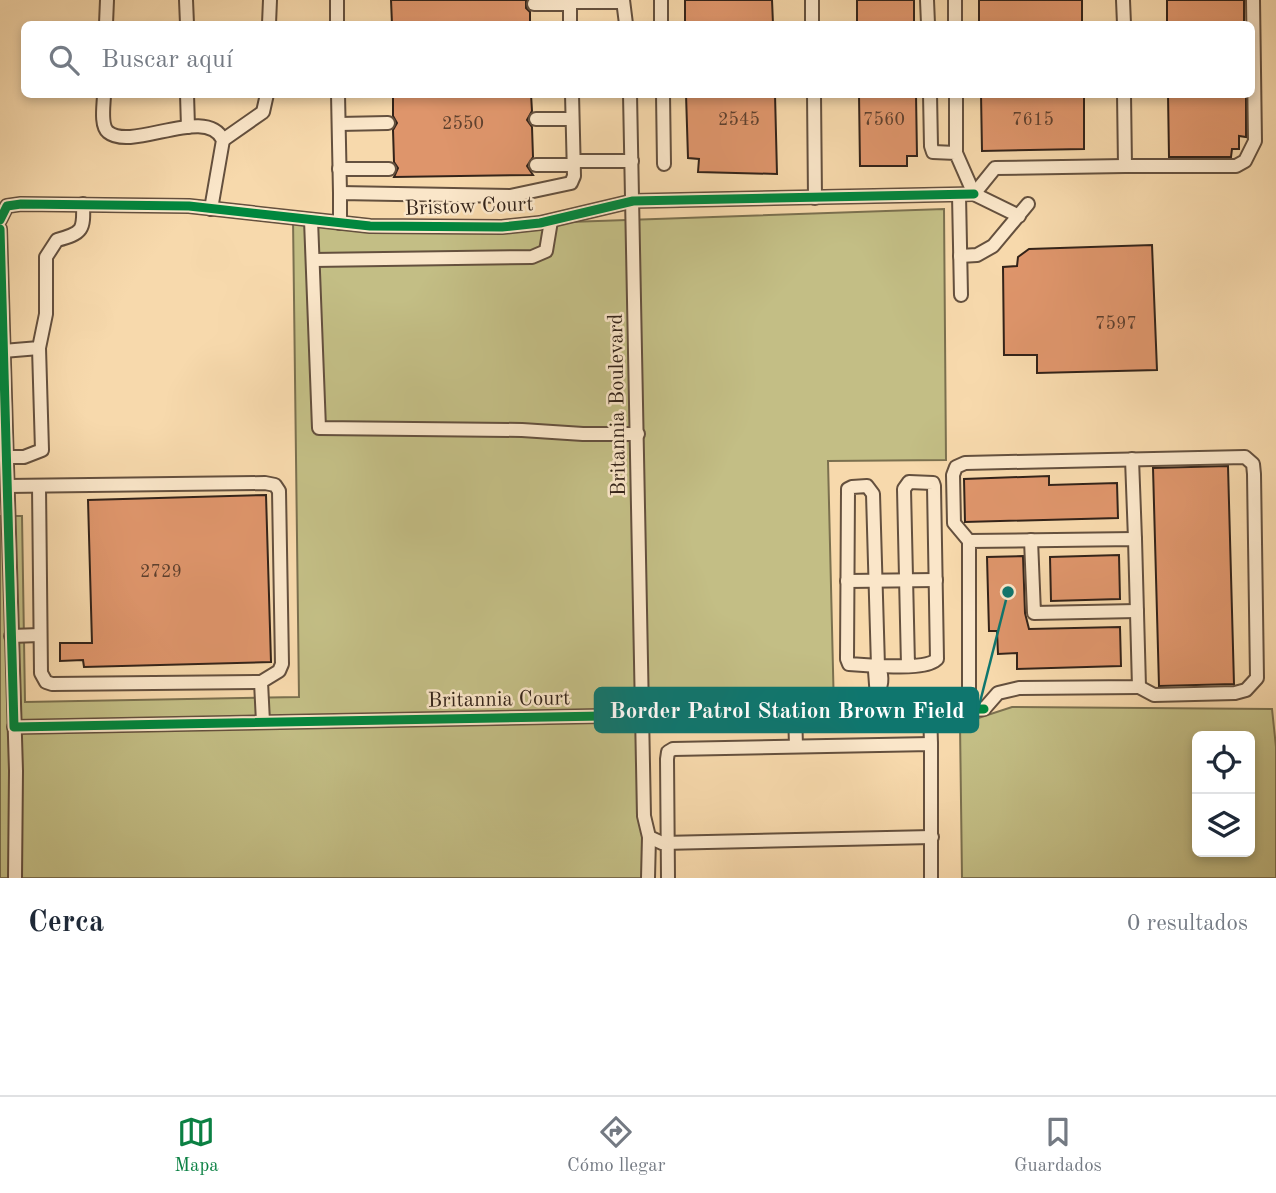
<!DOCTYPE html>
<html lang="es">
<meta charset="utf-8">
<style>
body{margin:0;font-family:"Old Standard TT",serif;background:#f6f6f7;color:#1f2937}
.controls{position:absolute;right:21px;bottom:21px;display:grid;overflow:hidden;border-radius:10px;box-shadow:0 4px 10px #0003}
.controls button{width:63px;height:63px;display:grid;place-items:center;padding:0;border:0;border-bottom:2px solid #e0e1e3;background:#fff;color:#1f2937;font:35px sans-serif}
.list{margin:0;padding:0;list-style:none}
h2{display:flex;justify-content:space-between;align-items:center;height:91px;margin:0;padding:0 28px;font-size:30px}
h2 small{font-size:23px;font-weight:400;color:#747a83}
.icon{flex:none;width:38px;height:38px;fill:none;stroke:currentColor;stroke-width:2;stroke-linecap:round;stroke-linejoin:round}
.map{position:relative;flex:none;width:1276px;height:878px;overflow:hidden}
.search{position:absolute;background:#fff;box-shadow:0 4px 10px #0003;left:21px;right:21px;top:21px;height:77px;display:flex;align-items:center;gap:18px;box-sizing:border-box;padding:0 24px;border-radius:10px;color:#747a83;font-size:26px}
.sheet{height:217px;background:#fff}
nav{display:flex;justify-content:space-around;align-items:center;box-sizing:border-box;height:98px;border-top:2px solid #e0e1e3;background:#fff;font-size:19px;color:#747a83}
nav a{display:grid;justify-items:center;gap:4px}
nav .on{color:#0b8043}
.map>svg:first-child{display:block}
.green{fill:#c3be85;stroke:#7b704f;stroke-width:2;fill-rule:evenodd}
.building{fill:#de956b;stroke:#332319;stroke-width:2}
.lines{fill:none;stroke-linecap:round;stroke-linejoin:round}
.minor-casing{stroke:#64503e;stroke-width:16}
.minor{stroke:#fae6c9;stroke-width:12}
.cycleway-casing{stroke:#fae6c9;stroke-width:13}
.cycleway{stroke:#00873e;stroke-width:9}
.labels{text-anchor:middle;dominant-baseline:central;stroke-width:5;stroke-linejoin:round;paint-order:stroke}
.number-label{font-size:18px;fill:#5e402e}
.street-label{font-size:21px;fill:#332319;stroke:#fae6c9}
.leader{fill:none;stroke:#0f766e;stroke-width:2.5}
.callout-dot{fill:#0f766e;stroke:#fae6c9;stroke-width:2.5}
.callout{fill:#0f766e;stroke:#0f766e;stroke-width:2.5}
.callout-label{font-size:23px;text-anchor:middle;font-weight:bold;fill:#fff}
</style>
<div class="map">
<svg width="1276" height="878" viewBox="0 0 1276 878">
<rect width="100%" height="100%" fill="#f7d9ac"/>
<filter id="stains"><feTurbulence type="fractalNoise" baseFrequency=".00286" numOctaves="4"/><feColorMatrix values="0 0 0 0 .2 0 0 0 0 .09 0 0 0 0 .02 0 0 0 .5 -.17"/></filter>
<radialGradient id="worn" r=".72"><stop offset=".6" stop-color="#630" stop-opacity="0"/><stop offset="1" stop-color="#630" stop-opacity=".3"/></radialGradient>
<g class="green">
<polygon points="944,209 946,460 828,461 834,711 643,715 646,878 0,878 0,516 22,516 25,702 299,697 293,218 540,223"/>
<path d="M 1012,707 L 1272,709 L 1276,747 L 1276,878 L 962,878 L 960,724 ZM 1197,736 L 1250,736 L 1250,852 L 1197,852 Z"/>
</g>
<g class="building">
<polygon points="391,0 526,0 526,8 530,12 530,24 392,24"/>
<polygon points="685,0 772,0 773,24 685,24"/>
<rect x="857" y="0" width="57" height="24"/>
<rect x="979" y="0" width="103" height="24"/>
<rect x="1167" y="0" width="77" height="24"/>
<polygon points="393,94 531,94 532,111 527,120 532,127 533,157 527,166 533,175 394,177 398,168 394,162 393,130 397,123 393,116"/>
<polygon points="686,94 775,94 777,174 698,172 699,159 688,158"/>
<polygon points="859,94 916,94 917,156 907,156 907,166 860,166"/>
<polygon points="981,94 1084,94 1084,149 982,151"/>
<polygon points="1168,94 1246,94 1246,137 1239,136 1239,149 1232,149 1231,157 1169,157"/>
<polygon points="1152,245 1157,370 1037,373 1037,355 1004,355 1003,267 1017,266 1018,257 1029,249"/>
<polygon points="1228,466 1234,684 1159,686 1153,468"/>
<polygon points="1049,476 1049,485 1117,483 1118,518 965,522 964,479"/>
<polygon points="266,495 271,662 84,667 83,660 60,661 60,643 92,643 88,500"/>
<polygon points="1119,555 1120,599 1051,601 1050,557"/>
<polygon points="1023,556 1025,613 1029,629 1120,627 1121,666 1017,669 1017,653 998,654 997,631 989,631 987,557"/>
</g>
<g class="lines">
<defs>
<g id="minor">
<polyline points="186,0 187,24"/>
<polyline points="337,0 337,24"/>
<polyline points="570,0 570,2 623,2"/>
<polyline points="623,0 626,24"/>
<polyline points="661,0 661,24"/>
<polyline points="812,0 812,24"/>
<polyline points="927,0 928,24"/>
<polyline points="955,0 955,24"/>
<polyline points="1123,0 1124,24"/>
<polyline points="570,2 570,24"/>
<polyline points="534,4 570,4"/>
<polyline points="106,24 107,0"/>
<polyline points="269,24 270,0"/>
<path d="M 104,94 C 104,104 100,125 108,132 C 132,152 207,104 223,140 L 211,209"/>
<polyline points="187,94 188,127"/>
<polyline points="338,94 340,193"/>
<polyline points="630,94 644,816 649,837 662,843 932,837"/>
<polyline points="663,94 664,164"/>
<polyline points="814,94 815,198"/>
<polyline points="930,94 931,146 933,152 956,153 974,194 1019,216"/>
<polyline points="956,94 956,153"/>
<polyline points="1124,94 1125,166 1236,166 1245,161 1255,141 1253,0"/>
<polyline points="536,119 572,119"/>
<polyline points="339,124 388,123"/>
<polyline points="223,140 263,112 267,94"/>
<polyline points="574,161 632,161"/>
<polyline points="536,165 574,165"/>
<polyline points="339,169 389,169"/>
<polyline points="974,194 995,168 1125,166"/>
<polyline points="959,195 961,295"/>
<polyline points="0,220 7,206 21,204 189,206 370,226 502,227 540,223 633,201 974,194"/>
<polyline points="311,220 319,428 522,430 583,434 638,434"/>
<polyline points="340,223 340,193 510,196 571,183 574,176 572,94"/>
<polyline points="0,229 16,771 15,878"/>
<polyline points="960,256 977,255 993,246 1028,204"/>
<polyline points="313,260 532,257 546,251 551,221"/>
<path d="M 3,351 L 39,348 L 46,314 L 46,257 L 57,240 C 83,233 84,230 83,204"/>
<polyline points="6,457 24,457 42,450 39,348"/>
<polyline points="1132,459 1135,539"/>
<polyline points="7,486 265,483 275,485 279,491 282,664 279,671 261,682 263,722"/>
<polyline points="39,486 41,673 46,682 52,684 261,682"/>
<polyline points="1031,540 1034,613 1137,611"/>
<polyline points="969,541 954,523 953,475 956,467 965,463 1245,457 1253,464 1254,474 1257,678 1246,690 1235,693 1154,695 1139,687"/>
<polyline points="847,581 936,580"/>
<polyline points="11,636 40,635"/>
<path d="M 878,666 L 849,664 L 847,659 L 848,489 L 852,487 L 867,486 L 873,494 L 878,666 C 892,666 928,669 937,659 L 934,486 L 933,483 L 909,482 L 904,489 L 908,665"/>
<polyline points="930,710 931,744"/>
<path d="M 878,711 L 875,671 L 878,666 C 882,673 883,684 878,691"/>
<polyline points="795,712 796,746"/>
<polyline points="14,727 984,709 998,693 1019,688 1139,687 1135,539 969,541 969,709"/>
<polyline points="648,878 649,837"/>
<polyline points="668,878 667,759 668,752 673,749 931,744 931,878"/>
</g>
</defs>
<use href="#minor" class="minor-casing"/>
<use href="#minor" class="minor"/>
<defs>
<g id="cycleway">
<polyline points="0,220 7,206 21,204 189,206 370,226 502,227 540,223 633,201 974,194"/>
<polyline points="0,229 14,727 984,709"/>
</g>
</defs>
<use href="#cycleway" class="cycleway-casing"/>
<use href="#cycleway" class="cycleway"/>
</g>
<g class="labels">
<g class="number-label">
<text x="739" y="120">2545</text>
<text x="884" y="120">7560</text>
<text x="1033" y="120">7615</text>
<text x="463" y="124">2550</text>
<text x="1116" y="324">7597</text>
<text x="161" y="572">2729</text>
</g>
<g class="street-label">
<text transform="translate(469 207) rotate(-2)">Bristow Court</text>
<text transform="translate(618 405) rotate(-91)">Britannia Boulevard</text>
<text transform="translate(499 700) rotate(-1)">Britannia Court</text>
</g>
</g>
<path class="leader" d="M1008 592L978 710"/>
<circle class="callout-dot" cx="1008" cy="592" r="7"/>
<rect class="callout" x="595" y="688" width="383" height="44" rx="7"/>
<g class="callout-label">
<text x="787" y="718">Border Patrol Station Brown Field</text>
</g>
<rect width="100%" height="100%" filter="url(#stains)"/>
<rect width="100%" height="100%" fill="url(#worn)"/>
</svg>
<div class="controls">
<button><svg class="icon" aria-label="locate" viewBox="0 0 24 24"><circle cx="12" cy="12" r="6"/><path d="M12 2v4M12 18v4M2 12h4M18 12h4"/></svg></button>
<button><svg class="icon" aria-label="layers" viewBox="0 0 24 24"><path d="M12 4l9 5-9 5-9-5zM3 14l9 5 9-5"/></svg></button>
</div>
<div class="search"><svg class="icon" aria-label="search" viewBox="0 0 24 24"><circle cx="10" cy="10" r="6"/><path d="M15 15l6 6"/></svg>Buscar aquí</div>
</div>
<section class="sheet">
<h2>Cerca<small>0 resultados</small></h2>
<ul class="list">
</ul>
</section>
<nav>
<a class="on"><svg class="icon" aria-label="map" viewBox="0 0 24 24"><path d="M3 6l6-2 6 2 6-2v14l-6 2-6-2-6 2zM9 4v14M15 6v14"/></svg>Mapa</a>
<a><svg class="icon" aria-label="directions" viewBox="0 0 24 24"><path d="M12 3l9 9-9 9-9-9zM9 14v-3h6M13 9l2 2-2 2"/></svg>Cómo llegar</a>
<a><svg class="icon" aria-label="saved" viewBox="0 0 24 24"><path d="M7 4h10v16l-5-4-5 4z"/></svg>Guardados</a>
</nav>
